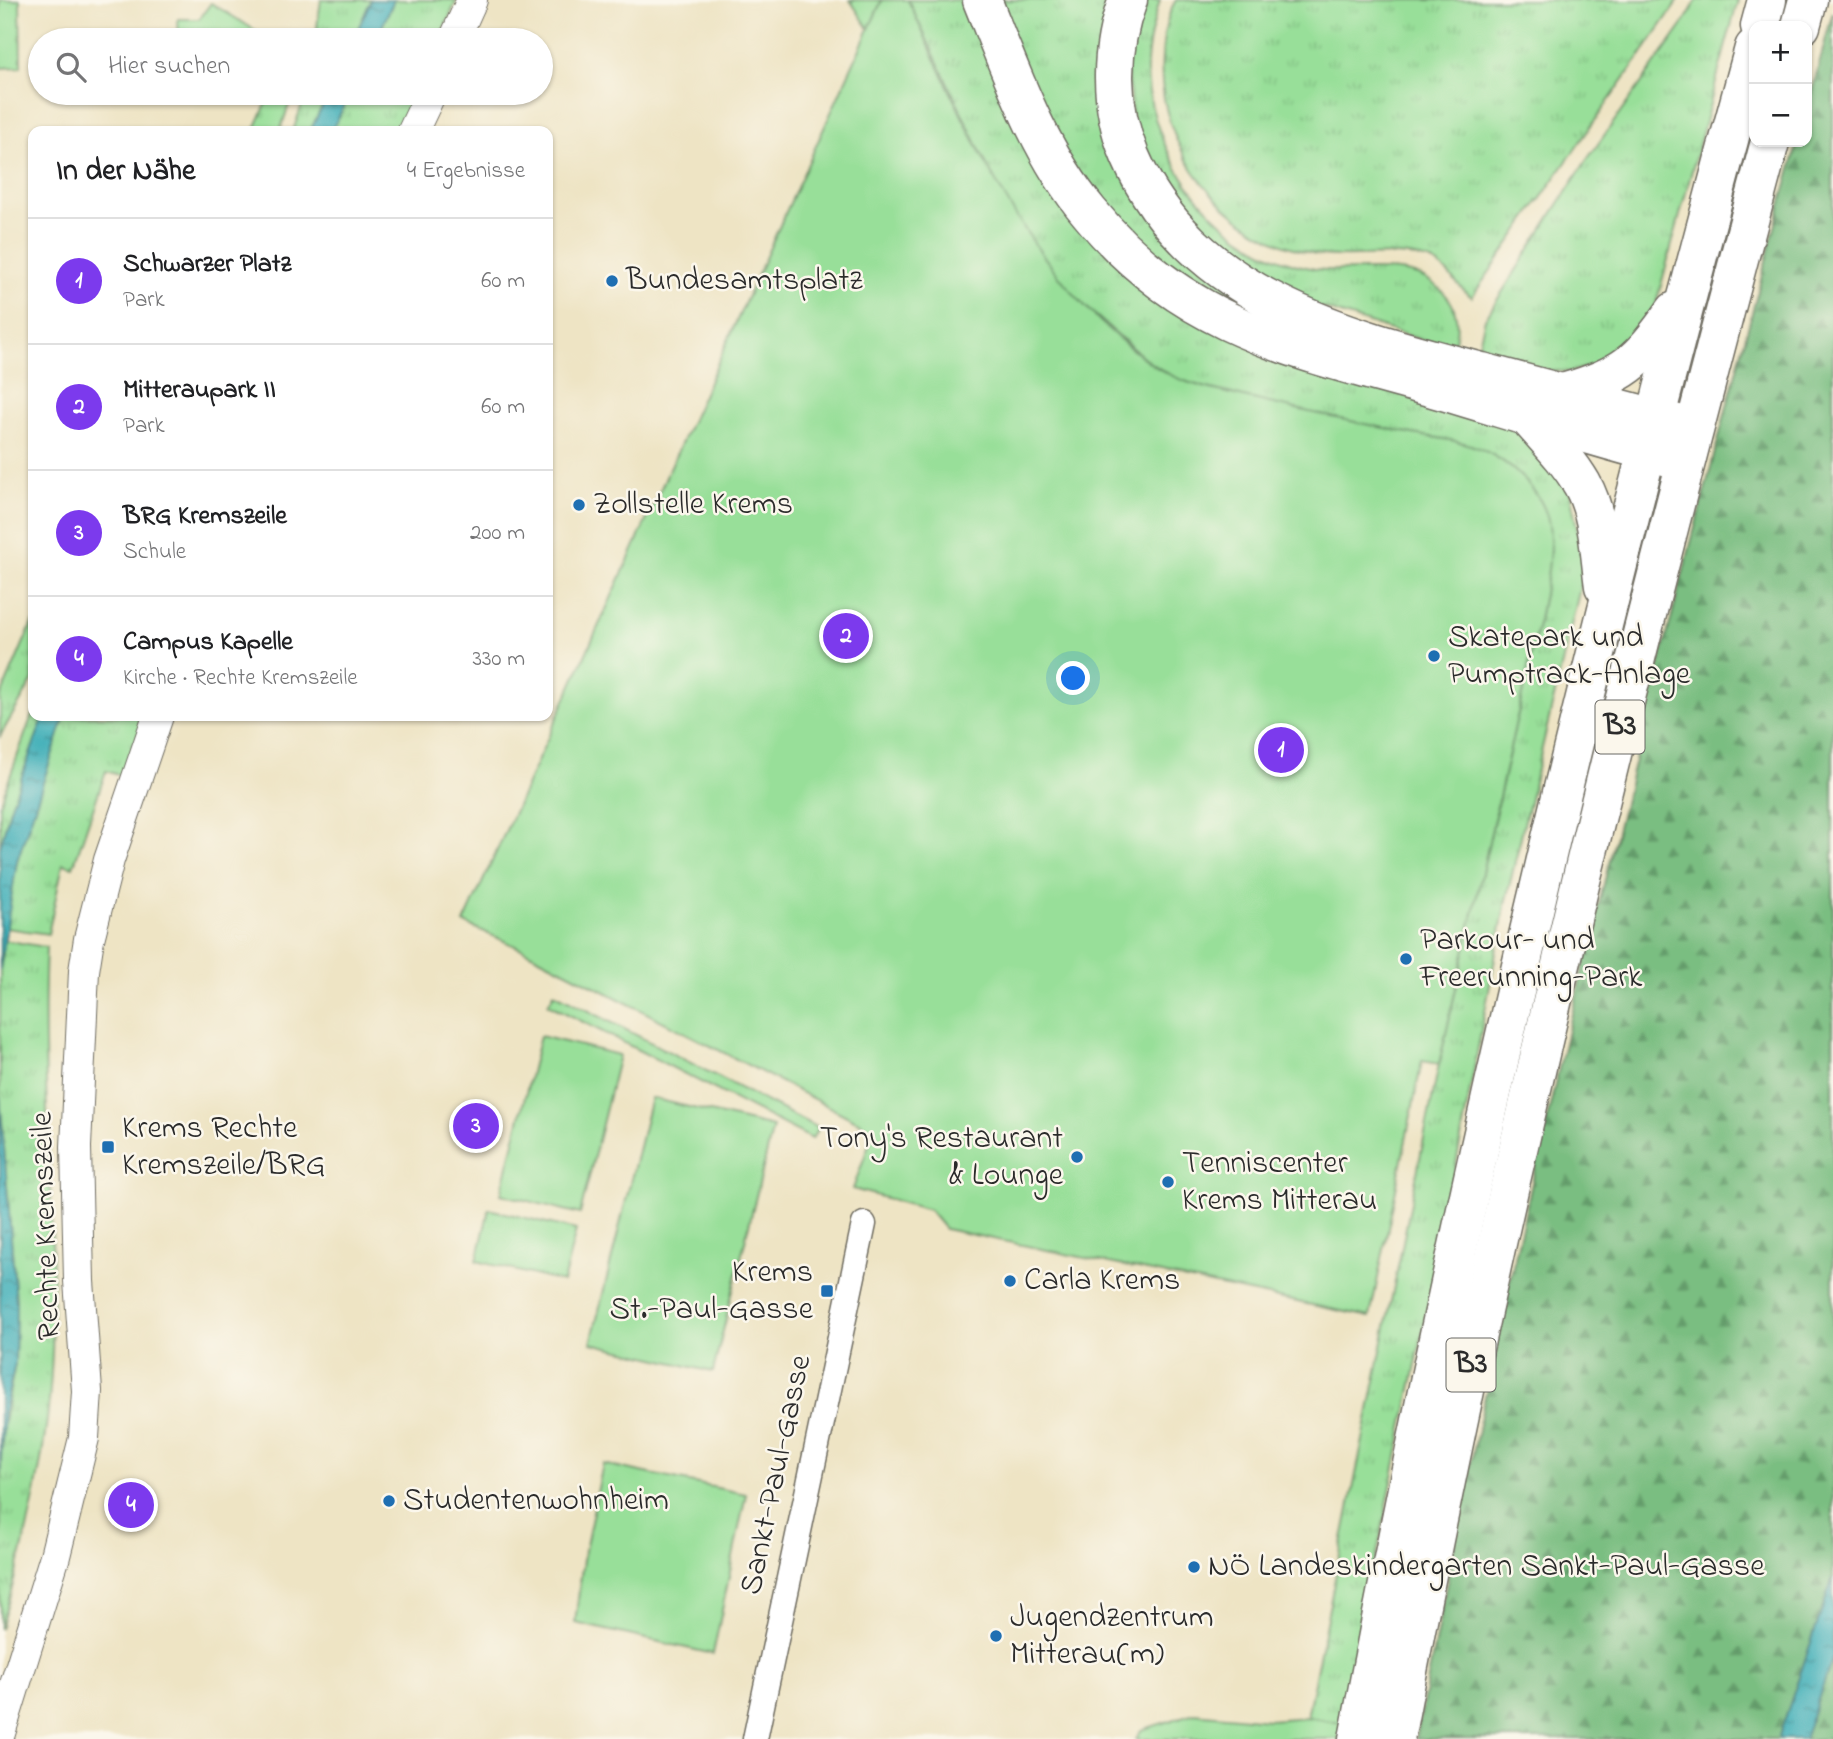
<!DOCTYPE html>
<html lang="de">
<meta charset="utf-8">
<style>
body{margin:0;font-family:"Indie Flower",sans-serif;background:#f6f6f6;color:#202124}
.controls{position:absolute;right:21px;top:21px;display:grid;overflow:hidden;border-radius:14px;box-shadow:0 2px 5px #0004}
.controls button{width:63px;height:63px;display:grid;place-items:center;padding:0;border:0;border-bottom:2px solid #e0e0e0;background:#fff;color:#202124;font:35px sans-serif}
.you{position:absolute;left:1074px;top:679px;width:24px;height:24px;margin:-18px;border:5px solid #fff;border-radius:50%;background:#1a73e8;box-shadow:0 0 0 10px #1a73e833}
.badge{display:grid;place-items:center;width:46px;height:46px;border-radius:50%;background:#7c3aed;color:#fff;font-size:23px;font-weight:700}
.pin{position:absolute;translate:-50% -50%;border:4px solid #fff;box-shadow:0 2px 7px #0006}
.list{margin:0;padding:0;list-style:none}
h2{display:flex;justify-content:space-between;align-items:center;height:91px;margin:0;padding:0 28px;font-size:30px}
h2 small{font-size:23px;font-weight:400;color:#757577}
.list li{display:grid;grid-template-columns:46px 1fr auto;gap:21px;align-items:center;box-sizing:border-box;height:126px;padding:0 28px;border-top:2px solid #e0e0e0}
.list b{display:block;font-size:26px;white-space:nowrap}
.list p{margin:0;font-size:23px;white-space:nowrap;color:#757577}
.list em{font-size:23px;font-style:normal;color:#757577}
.icon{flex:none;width:38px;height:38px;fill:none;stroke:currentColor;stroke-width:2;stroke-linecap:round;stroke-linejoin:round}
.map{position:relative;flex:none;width:1833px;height:1739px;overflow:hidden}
.search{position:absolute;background:#fff;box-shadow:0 2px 5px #0004;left:28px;top:28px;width:525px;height:77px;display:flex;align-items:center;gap:18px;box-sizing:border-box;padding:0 24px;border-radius:38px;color:#757577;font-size:26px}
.panel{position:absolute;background:#fff;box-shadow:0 2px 5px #0004;left:28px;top:126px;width:525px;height:595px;border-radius:14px}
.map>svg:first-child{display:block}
.grass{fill:url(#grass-tufts);stroke:#628562;stroke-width:2}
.forest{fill:url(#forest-firs);stroke:#527456;stroke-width:2}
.park{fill:#98df99;stroke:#628562;stroke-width:2}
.water{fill:url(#water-ripples);stroke:#356d72;stroke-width:2}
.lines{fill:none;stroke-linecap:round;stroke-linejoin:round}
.minor-casing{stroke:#6f6c61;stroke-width:27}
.tertiary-casing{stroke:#6f6c61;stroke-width:32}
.trunk-casing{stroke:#6f6c61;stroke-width:41}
.minor{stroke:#fff;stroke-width:24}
.tertiary{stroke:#fff;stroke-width:30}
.trunk{stroke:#fff;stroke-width:38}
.poi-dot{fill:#1f6fb2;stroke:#fbf7ec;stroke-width:2.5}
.labels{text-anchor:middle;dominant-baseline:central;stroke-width:5;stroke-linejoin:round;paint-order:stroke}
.shield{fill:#fbf7ec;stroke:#696865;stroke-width:2}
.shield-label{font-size:30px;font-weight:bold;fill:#2b2b2b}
.poi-label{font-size:32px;fill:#2b2b2b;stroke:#fbf7ec;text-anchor:start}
.street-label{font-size:32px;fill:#2b2b2b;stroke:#fbf7ec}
</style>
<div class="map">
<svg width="1833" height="1739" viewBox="0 0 1833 1739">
<defs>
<pattern id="grass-tufts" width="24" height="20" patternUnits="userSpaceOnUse" patternTransform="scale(1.75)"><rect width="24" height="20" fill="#98df99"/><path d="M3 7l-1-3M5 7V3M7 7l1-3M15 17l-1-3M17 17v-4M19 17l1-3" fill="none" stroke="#83c084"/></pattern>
<pattern id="forest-firs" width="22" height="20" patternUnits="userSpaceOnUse" patternTransform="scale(1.75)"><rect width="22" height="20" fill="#7abe81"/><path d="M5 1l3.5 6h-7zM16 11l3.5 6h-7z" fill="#649b6a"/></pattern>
<pattern id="water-ripples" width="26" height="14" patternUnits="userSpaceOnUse" patternTransform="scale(1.75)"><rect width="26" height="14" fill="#3fafb8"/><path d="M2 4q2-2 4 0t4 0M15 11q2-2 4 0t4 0" fill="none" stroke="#358f96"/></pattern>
</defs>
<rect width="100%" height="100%" fill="#fbf7ec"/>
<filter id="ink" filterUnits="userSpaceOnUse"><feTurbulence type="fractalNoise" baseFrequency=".0143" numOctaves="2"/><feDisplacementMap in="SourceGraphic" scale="14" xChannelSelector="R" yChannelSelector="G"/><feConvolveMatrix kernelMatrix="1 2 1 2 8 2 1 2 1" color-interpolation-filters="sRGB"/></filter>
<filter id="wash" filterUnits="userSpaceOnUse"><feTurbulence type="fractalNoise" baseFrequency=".00686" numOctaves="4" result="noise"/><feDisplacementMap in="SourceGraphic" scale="28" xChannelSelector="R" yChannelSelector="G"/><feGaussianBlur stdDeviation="1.57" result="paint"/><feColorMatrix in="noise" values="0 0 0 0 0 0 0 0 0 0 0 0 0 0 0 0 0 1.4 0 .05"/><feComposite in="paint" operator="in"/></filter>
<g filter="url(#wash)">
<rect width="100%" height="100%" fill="#eee4c4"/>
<g class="grass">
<polygon points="321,0 371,0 353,40 315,40"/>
<polygon points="394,0 457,0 439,40 376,40"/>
<polygon points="850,0 882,0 869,29"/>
<polygon points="908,0 970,0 1113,259 1499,422 1524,436 1570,493 1585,567 1506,900 1440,1249 1342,1723 1307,1717 1439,1064 1540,615 1550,551 1300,411 1182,382 1149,362 1079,301 1035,250 994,180"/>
<polygon points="995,0 1113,0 1127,184 1346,354 1165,272 1065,158"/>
<path d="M 1141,0 L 1160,0 C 1153,24 1146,48 1147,73 C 1152,163 1224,254 1315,269 C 1347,274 1399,263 1426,279 C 1456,297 1462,317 1453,350 L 1285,296 L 1187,225 L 1134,136 L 1126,57 Z"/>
<path d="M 1176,0 L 1679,0 L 1472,297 C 1456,287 1449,267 1428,260 C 1392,249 1353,261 1316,254 C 1226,237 1155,148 1162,57 C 1163,38 1166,16 1176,0 Z"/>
<polygon points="1697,0 1738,0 1654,311 1625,356 1570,372 1543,370 1476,356 1485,319 1586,161 1682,26"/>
<polygon points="271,93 293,93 280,131 254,131"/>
<polygon points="306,93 329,93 310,131 293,131"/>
<polygon points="350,93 416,93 399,131 332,131"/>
<polygon points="33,621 33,680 0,736 0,698"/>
<polygon points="33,712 33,716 44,716 10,809 0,848 0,805"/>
<polygon points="65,716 146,716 125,777 106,771 73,867 63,864 48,934 5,928 17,861"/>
<path d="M 3,940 L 46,947 C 39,1098 62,1250 49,1402 C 41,1479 23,1554 0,1629 L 1,1437 L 15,1364 L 16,1302 L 0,1096 L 0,970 Z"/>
</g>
<g class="forest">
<path d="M 1833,12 L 1833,1578 L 1778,1739 L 1416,1739 C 1450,1566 1484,1393 1523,1222 C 1606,860 1701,500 1798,142 L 1807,142 L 1807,109 Z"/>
<polygon points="1833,1657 1833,1739 1804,1739"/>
</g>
<g class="park">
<polygon points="0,0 20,0 21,67 0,68"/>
<path d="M 882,0 L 908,0 C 970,133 1025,274 1149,362 C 1178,384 1213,389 1248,398 C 1303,411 1358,423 1413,434 C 1435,438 1461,440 1481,449 C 1510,462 1544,492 1549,525 C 1553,555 1545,586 1540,615 L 1439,1064 L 1422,1061 L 1370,1317 L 945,1229 L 929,1210 L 853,1189 L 874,1130 L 522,949 L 464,923 Z"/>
<polygon points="211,3 271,40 179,40 178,19 199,19"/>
<polygon points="554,993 818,1128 812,1139 548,1004"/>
<polygon points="540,1036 619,1055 580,1214 501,1194"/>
<polygon points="651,1098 773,1127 713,1372 591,1343"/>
<polygon points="489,1209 576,1230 563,1282 477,1261"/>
<polygon points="603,1464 746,1494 713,1654 575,1623 583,1560"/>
<polygon points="1194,1713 1269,1720 1307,1717 1342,1723 1339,1739 1136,1739 1141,1730"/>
</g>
<g class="water">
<polygon points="371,0 394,0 376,40 353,40"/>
<polygon points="329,93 350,93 332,131 310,131"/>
<polygon points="44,716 65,716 17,861 0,970 0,848 10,809"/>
<polygon points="0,1096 16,1302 15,1364 4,1412 0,1474"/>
<polygon points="1833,1578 1833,1657 1804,1739 1778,1739"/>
</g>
</g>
<g filter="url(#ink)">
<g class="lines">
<defs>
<polyline id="minor" points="755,1739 864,1224"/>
<g id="tertiary">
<polyline points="454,40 472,0"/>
<polyline points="413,131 431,93"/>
<polyline points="0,1733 55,1556 84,1438 87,1391 79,1281 76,1147 84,971 89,939 109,860 158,716"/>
</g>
<g id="trunk">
<path d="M 982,0 C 1011,72 1039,152 1089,212 C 1186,331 1301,350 1440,390 C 1517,413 1592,437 1669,457"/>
<path d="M 1128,0 C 1109,50 1109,106 1130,156 C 1191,298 1347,337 1482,372 C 1548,390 1613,407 1678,424"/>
<polyline points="1760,26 1767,0"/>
<polyline points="1801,26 1808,0"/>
<path d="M 1563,393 C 1626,374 1637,364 1675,311"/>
<path d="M 1526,415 C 1545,437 1567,458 1582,484 C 1599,514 1599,552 1604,586"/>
<path d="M 1358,1739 C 1465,1170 1601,606 1754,48"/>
<path d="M 1395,1739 C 1496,1202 1629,670 1770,142"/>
</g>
</defs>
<use href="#minor" class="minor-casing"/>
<use href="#tertiary" class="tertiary-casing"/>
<use href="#trunk" class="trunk-casing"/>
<use href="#minor" class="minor"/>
<use href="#tertiary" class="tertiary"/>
<use href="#trunk" class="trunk"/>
</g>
</g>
<g class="poi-dot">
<circle cx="612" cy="281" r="7"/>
<circle cx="579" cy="505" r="7"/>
<circle cx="1434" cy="656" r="7"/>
<circle cx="1406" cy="959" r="7"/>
<rect x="101" y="1140" width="14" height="14" rx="3.5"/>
<circle cx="1077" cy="1157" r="7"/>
<circle cx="1168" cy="1182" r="7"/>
<circle cx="1010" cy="1281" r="7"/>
<rect x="820" y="1284" width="14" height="14" rx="3.5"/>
<circle cx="389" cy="1501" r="7"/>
<circle cx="1194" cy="1567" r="7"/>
<circle cx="996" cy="1636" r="7"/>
</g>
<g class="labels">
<g class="shield">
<rect x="1595.5" y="700.5" width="49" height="53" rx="5"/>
<rect x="1446.5" y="1338.5" width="49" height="53" rx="5"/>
</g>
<g class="shield-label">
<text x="1620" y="727">B3</text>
<text x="1471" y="1365">B3</text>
</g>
<g class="poi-label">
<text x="626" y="281">Bundesamtsplatz</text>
<text x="593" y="505">Zollstelle Krems</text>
<text x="1448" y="638">Skatepark und<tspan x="1448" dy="37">Pumptrack-Anlage</tspan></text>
<text x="1420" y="941">Parkour- und<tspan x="1420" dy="37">Freerunning-Park</tspan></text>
<text x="122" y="1129">Krems Rechte<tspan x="122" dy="37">Kremszeile/BRG</tspan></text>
<text x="1063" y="1139" text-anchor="end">Tony's Restaurant<tspan x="1063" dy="37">&amp; Lounge</tspan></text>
<text x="1182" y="1164">Tenniscenter<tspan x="1182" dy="37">Krems Mitterau</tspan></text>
<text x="813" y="1273" text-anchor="end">Krems<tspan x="813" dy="37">St.-Paul-Gasse</tspan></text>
<text x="1024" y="1281">Carla Krems</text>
<text x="403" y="1501">Studentenwohnheim</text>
<text x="1208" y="1567">NÖ Landeskindergarten Sankt-Paul-Gasse</text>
<text x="1010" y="1618">Jugendzentrum<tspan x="1010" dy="37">Mitterau(m)</tspan></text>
</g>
<g class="street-label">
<text transform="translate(47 1226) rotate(-92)">Rechte Kremszeile</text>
<text transform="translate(777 1475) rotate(-78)">Sankt-Paul-Gasse</text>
</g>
</g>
</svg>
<div class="controls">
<button>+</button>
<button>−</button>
</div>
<div class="you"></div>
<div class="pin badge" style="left:1281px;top:750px">1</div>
<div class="pin badge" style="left:846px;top:636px">2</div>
<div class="pin badge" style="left:476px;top:1126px">3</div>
<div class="pin badge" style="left:131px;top:1505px">4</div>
<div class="search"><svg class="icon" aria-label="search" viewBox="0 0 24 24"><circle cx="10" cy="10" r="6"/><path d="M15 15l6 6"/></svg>Hier suchen</div>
<section class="panel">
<h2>In der Nähe<small>4 Ergebnisse</small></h2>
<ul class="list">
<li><span class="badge">1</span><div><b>Schwarzer Platz</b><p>Park</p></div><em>60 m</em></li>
<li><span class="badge">2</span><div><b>Mitteraupark II</b><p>Park</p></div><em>60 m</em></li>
<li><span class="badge">3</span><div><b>BRG Kremszeile</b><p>Schule</p></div><em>200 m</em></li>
<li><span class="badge">4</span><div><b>Campus Kapelle</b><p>Kirche · Rechte Kremszeile</p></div><em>330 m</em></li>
</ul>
</section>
</div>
